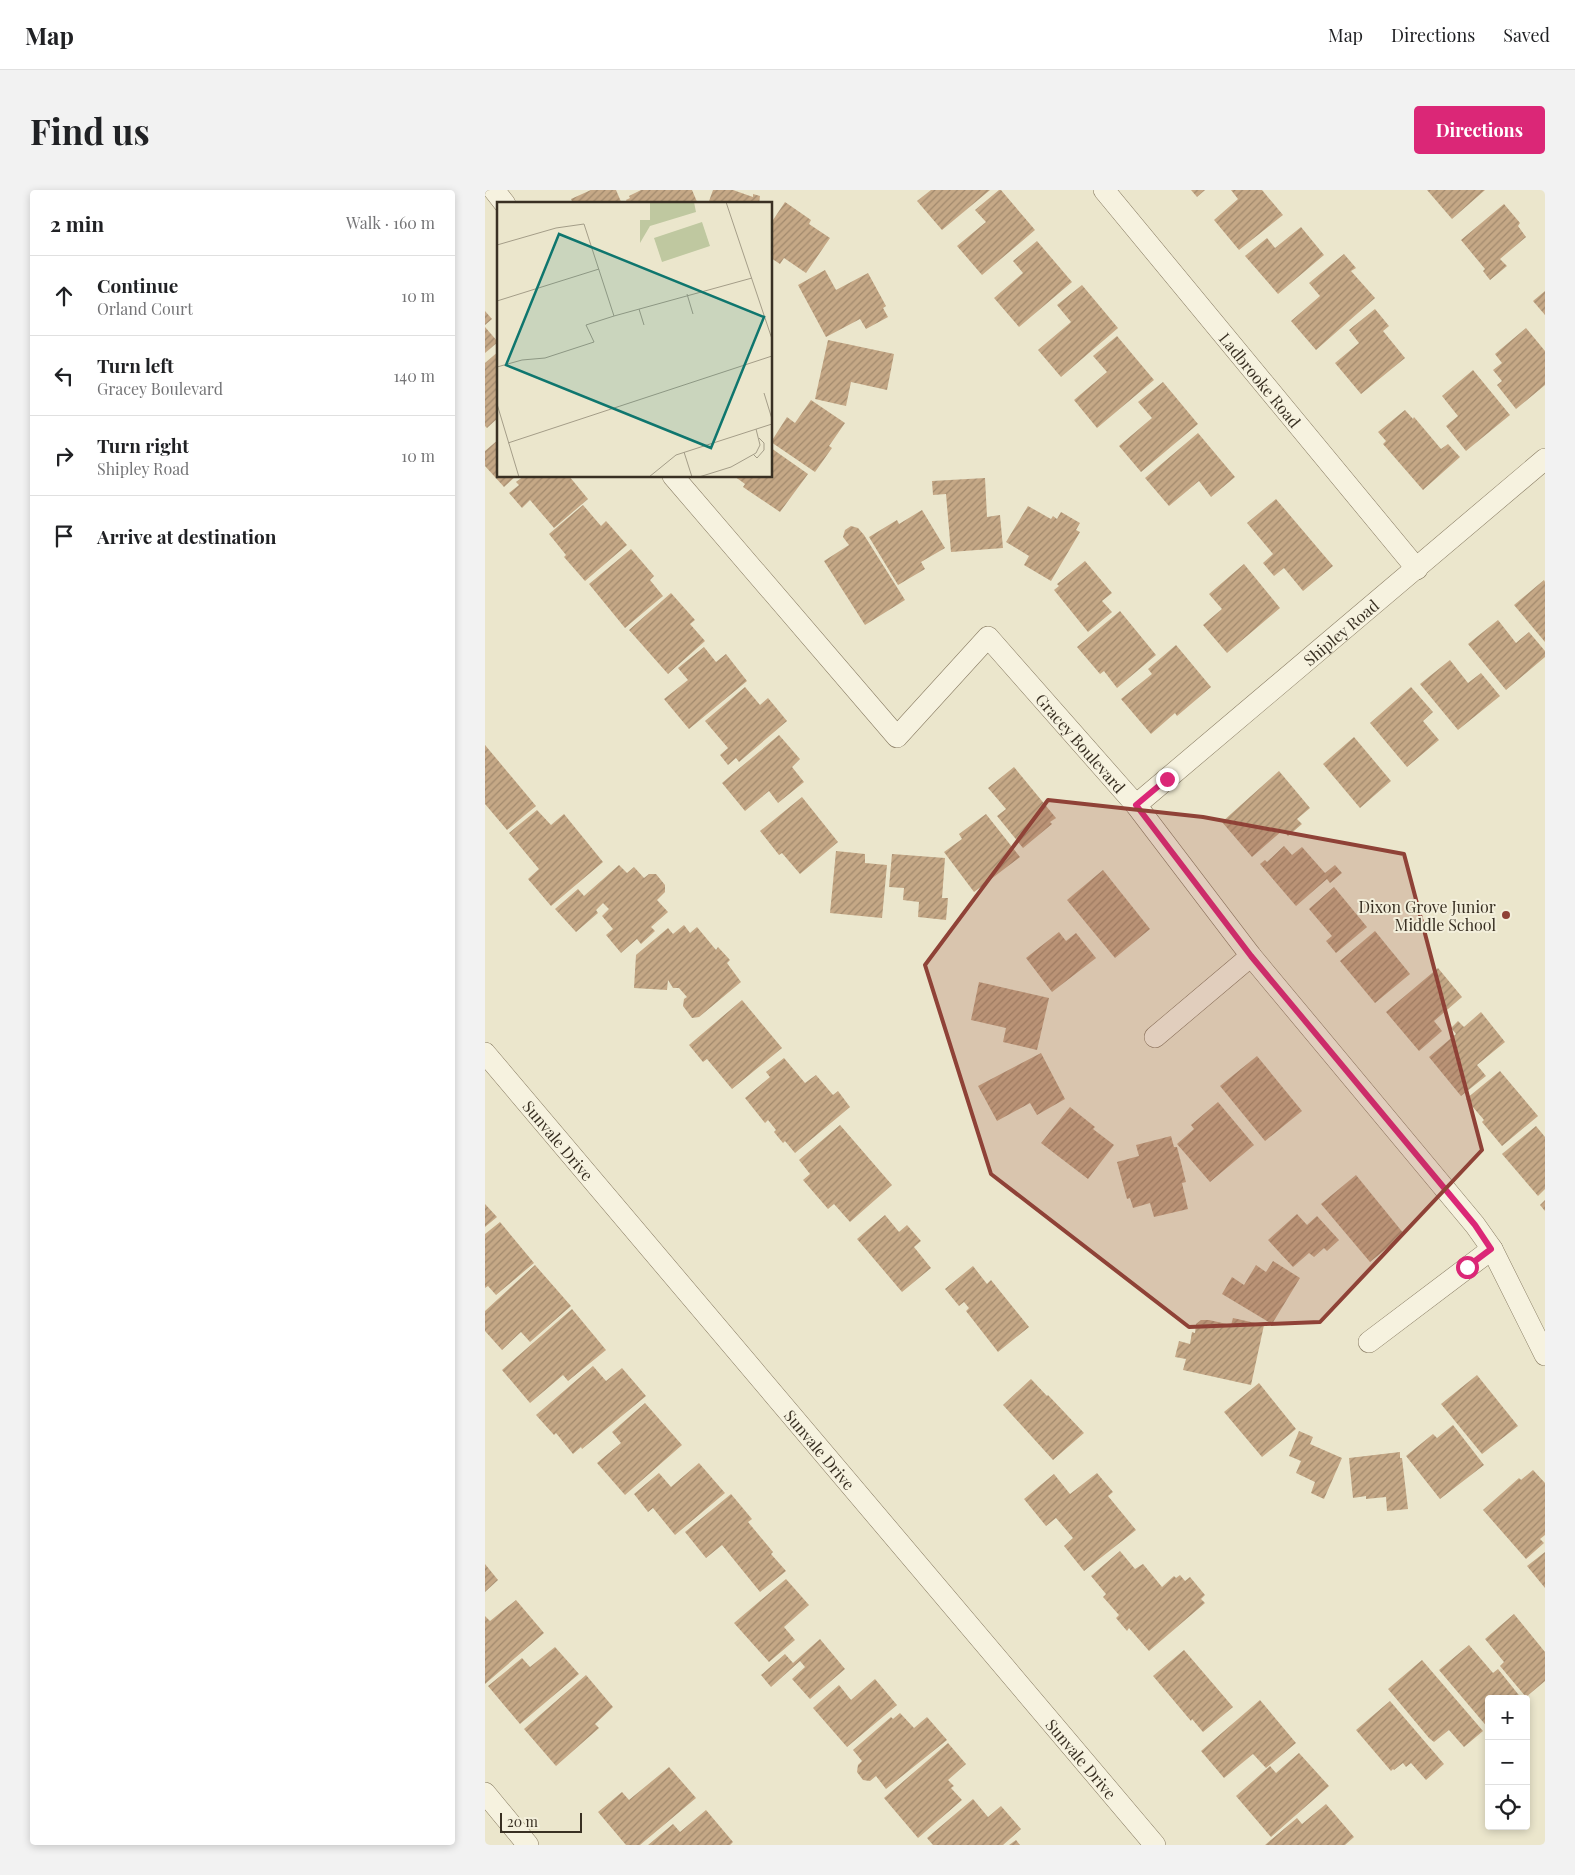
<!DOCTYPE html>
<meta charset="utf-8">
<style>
body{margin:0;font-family:"Playfair Display",serif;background:#f2f2f2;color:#202124}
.controls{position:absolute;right:15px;bottom:15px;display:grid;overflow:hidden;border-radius:5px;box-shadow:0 2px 8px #0003}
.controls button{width:45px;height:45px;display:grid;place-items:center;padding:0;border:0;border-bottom:1px solid #e0e0e0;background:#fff;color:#202124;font:25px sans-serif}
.scale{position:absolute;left:15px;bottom:12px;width:82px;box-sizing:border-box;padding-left:5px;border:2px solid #393023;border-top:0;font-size:14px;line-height:18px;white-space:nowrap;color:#393023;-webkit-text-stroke:4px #f3efdb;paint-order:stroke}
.stop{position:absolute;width:15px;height:15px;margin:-11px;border:4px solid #db2777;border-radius:50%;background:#fff}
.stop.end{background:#db2777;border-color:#fff;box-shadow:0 1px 5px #0008}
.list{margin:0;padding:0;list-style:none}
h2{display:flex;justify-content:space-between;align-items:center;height:65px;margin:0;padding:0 20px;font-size:21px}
h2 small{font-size:16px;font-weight:400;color:#757577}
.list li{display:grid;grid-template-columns:32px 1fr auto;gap:15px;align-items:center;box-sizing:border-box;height:80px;padding:0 20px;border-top:1px solid #e0e0e0}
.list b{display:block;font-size:19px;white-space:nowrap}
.list p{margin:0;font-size:16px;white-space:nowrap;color:#757577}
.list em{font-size:16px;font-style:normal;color:#757577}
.icon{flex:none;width:28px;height:28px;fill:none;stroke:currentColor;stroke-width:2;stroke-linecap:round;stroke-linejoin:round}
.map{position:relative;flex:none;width:1060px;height:1655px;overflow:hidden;border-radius:5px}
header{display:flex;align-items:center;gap:30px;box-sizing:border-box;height:70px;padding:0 25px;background:#fff;border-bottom:1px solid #e0e0e0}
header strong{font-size:24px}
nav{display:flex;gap:28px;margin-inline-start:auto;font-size:18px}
.intro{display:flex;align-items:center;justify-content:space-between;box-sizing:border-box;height:120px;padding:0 30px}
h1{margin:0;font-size:35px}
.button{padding:12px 22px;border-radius:5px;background:#db2777;color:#fff;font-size:18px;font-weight:700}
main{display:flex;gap:30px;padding:0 30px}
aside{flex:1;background:#fff;border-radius:5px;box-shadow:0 2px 8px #0003}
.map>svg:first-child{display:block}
.building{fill:url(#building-hatch)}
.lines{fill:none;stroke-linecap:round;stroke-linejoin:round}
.street-casing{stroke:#877a61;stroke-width:22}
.street{stroke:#f6f2df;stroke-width:21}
.route{stroke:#db2777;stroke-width:6}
.marked{fill:#8f4237;fill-opacity:0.2;stroke:#8f4237;stroke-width:4;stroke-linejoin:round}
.poi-dot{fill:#8f4237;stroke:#f3efdb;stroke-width:2}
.labels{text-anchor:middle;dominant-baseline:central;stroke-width:4;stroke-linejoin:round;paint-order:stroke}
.street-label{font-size:16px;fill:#393023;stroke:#f3efdb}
.poi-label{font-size:16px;fill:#393023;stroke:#f3efdb;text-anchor:end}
.inset-road{fill:none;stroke:#a49d88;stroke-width:1}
.view{fill:#0f766e;fill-opacity:0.15;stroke:#0f766e;stroke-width:2.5}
.inset-edge{fill:none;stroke:#393023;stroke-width:2.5}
</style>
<header>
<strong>Map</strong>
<nav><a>Map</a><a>Directions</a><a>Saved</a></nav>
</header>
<div class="intro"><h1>Find us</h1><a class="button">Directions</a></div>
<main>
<aside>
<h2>2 min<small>Walk · 160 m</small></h2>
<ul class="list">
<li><svg class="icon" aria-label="ahead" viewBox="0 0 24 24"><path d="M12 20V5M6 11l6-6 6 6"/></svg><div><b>Continue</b><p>Orland Court</p></div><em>10 m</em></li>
<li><svg class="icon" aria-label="left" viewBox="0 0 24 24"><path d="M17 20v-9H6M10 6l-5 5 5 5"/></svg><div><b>Turn left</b><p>Gracey Boulevard</p></div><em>140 m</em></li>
<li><svg class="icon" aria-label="right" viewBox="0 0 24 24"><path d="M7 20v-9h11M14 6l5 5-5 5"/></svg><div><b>Turn right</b><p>Shipley Road</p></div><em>10 m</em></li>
<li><svg class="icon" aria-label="arrive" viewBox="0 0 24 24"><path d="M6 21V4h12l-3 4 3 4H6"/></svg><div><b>Arrive at destination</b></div></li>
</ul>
</aside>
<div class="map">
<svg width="1060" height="1655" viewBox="0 0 1060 1655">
<defs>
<pattern id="building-hatch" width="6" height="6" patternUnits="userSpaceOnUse" patternTransform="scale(1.25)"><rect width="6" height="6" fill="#c5a886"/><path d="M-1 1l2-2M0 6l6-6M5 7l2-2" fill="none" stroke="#a1896d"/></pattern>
</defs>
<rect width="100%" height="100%" fill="#ebe6cc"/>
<g class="building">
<polygon points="106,0 131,0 137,14 88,14 86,9"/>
<polygon points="156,0 207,0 213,14 143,14 141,10 145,8 144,6"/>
<polygon points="228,0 248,0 268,7 268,4 275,6 274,14 223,14"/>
<polygon points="446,0 505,0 457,40 432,11"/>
<polygon points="514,0 516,0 550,40 497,85 472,56 501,32 490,20"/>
<polygon points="706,0 720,0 712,7"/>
<polygon points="746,0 777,0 798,25 754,60 729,30 753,9"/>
<polygon points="942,0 1000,0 967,29"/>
<polygon points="300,12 326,30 324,34 345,48 321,83 299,68 295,74 286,68 286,33"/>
<polygon points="1019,14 1035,33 1033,36 1041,47 1015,69 1022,76 1005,90 998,81 1000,79 976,50"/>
<polygon points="816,37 839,65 793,104 760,66 782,48 790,58"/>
<polygon points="552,51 587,92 534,137 509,108 538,83 528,71"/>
<polygon points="859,64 871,78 866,81 890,108 831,160 806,131 835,106 824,93"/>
<polygon points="340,80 351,100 383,83 401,116 398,118 403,127 381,139 375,129 341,147 313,95"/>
<polygon points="597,95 633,138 576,187 553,160 586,132 572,115"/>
<polygon points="1060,101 1060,125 1048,111"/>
<polygon points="890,119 904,136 898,141 920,168 876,204 850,173 874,153 864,140"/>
<polygon points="0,121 7,129 0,135"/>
<polygon points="0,137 13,152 0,163"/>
<polygon points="1041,138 1060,161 1060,195 1031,219 1012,195 1017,191 1008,180 1017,173 1010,164"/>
<polygon points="632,146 669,190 612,238 589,210 622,182 608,166"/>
<polygon points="343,150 409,164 402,200 366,192 361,216 330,209"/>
<polygon points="14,161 14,227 2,238 0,236 0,173"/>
<polygon points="988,180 1025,225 981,261 961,236 973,226 957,206"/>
<polygon points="678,192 713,234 656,282 634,256 667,228 653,212"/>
<polygon points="326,210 360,233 344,256 347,258 330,282 286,252 302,227 310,233"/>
<polygon points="920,220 928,229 929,227 956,259 963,254 975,267 938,300 898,254 901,251 893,242"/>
<polygon points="713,243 750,287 726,307 714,291 684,316 660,288"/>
<polygon points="14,249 14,286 31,286 19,297 0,276 0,261"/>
<polygon points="286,258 323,284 295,322 258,297 260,294 249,286 286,286"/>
<polygon points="39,286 84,286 103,309 69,338 45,310 37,318 24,303 34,295 31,292"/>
<polygon points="500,288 502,327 515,325 518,358 466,362 461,304 448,305 447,291"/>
<polygon points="791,309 848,376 818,401 799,378 789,386 778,373 788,364 762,333"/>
<polygon points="98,315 116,336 121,331 142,355 100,391 79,367 81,365 64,344"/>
<polygon points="543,316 566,329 568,326 572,329 576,322 595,333 591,340 595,342 566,391 539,375 544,366 521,352"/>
<polygon points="437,320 460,358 436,372 440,379 413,395 384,347 412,330 414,334"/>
<polygon points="366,336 373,338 379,345 420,410 380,435 339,371 364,355 358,347 360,340"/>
<polygon points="146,359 169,386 165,390 178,406 140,438 104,394"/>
<polygon points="600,371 627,403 617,411 627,422 603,442 569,400 574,396 572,394"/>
<polygon points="759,374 795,418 742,463 718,435 737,419 724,404"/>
<polygon points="1059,390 1060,392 1060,452 1029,415"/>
<polygon points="186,403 210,430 205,434 220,451 183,484 144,440"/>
<polygon points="635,421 671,465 632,498 619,481 615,484 592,457"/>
<polygon points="1013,430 1031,453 1044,442 1060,461 1060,467 1021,500 983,454"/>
<polygon points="691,455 726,497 692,526 690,523 666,544 636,509 667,484 663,479"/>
<polygon points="219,457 231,472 241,464 262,491 204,539 179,509 203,490 193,478"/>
<polygon points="965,470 983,493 996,483 1015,506 973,540 935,494"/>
<polygon points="260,497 275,515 283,508 302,531 254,572 251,568 243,575 235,565 243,558 220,531"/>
<polygon points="926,497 948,522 938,531 954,550 922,577 885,533"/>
<polygon points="294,545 315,569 307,577 319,592 293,613 284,601 260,621 237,593"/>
<polygon points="869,547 906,591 875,618 838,574"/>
<polygon points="0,555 51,616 22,640 0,614"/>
<polygon points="529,577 571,628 565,632 567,634 538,658 512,626 521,619 503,598"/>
<polygon points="794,581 825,618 812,629 817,634 803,646 798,640 767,667 737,632"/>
<polygon points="317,607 353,652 315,684 297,663 294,665 275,641"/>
<polygon points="52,620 66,635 79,624 118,672 66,716 43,689 54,679 24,643"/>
<polygon points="501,624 535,667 489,702 459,662 477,649 474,644"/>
<polygon points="799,656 807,665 817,657 840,683 850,675 857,683 845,693 842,689 811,716 775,674 780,670 782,672"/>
<polygon points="351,661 380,664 380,673 402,675 397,728 345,723"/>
<polygon points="407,664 460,668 457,708 463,708 461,730 433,727 434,712 418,710 419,698 404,697"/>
<polygon points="134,675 142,683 149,677 159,688 164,684 171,684 180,695 180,702 172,710 183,722 166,737 170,741 156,754 152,749 136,763 121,745 128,739 117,726 124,719 118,713 111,720 113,723 91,742 70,719 93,699 99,706"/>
<polygon points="618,680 665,739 630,768 582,710"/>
<polygon points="849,697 882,737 851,763 841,751 847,746 824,719"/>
<polygon points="199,735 205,743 212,737 231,760 233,757 245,770 242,773 256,792 214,827 207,828 198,816 199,809 202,807 194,798 188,798 183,790 182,800 149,798 151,765 183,738 188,744"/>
<polygon points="890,741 925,784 890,813 855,771"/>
<polygon points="574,742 581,751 591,743 611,768 567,802 541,768"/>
<polygon points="953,778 977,807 949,831 957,841 934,861 901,822"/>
<polygon points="494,792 564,808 552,860 518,852 521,838 486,830"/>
<polygon points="257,810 297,858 247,899 222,869 218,872 204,855"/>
<polygon points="996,822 1020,852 992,875 1001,886 976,906 944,867 971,844 966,838 973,831 979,837"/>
<polygon points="556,863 580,909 552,925 545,913 512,931 493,896"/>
<polygon points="772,866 817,921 780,951 735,896"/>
<polygon points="299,868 320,893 331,885 348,905 353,901 365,917 310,963 300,951 298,953 289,942 291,940 283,930 280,933 260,908 285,887 281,882"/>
<polygon points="1015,881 1053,926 1017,956 997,932 999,930 981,909"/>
<polygon points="733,912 769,955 725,992 692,954 709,939 706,935"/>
<polygon points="585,917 610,937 608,939 629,955 603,989 556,953"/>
<polygon points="355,935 407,995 365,1032 349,1014 343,1019 318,990 325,984 314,970"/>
<polygon points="1051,936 1060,947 1060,999 1053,1006 1017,964"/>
<polygon points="686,946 689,957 692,957 701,992 697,993 703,1019 669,1027 665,1013 648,1018 645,1008 642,1009 632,972 654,966 651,955"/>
<polygon points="871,985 919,1044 885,1072 836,1014"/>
<polygon points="1060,1010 1060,1021 1055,1015"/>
<polygon points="0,1014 12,1027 0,1037"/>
<polygon points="812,1024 822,1035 832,1026 854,1050 842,1061 839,1058 829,1067 824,1063 808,1077 783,1050"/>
<polygon points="400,1025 414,1042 422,1035 436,1051 429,1057 446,1078 417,1102 372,1049"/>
<polygon points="15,1032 49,1073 11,1105 3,1096 0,1098 0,1044"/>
<polygon points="788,1071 815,1088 787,1134 737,1104 747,1087 759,1095 771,1075 781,1082"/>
<polygon points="50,1075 86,1116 45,1152 36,1142 17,1160 0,1141 0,1121"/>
<polygon points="488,1076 502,1094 506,1090 544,1137 513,1162 481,1121 484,1118 479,1112 474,1116 460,1099"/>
<polygon points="87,1119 121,1160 83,1191 78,1185 45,1213 17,1180"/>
<polygon points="748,1128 779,1135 766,1195 698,1180 701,1169 690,1167 694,1151 705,1154 707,1142 710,1143 711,1134 716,1130 724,1130 746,1135"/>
<polygon points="108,1176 121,1191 137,1178 161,1206 97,1259 96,1257 88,1264 71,1243 69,1245 51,1225"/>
<polygon points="992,1185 1033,1236 997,1264 956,1214"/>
<polygon points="546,1189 562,1206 563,1205 599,1243 568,1270 518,1215"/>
<polygon points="774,1193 811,1239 777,1267 739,1222"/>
<polygon points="160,1213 197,1255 140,1305 112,1273 136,1253 127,1242"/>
<polygon points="968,1235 999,1275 955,1309 921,1266 948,1244 952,1248"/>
<polygon points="814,1241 828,1247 825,1254 857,1268 839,1309 826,1303 830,1292 811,1283 816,1271 804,1266"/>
<polygon points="915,1262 915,1268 917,1268 923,1319 902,1321 901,1307 881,1309 881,1306 868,1308 864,1268"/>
<polygon points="214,1273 240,1303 190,1345 168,1318 163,1322 149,1304 174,1283 186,1297"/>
<polygon points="1048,1280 1060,1293 1060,1345 1055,1349 1059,1353 1041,1369 998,1320 1034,1288 1036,1290"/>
<polygon points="612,1283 628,1302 623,1306 651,1340 599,1381 579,1356 588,1348 571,1328 561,1336 539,1309 569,1284 585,1304"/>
<polygon points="246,1304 267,1329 263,1332 288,1362 286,1364 301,1381 275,1402 237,1355 221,1368 200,1342"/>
<polygon points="635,1361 650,1379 658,1374 677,1397 689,1386 691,1388 695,1385 700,1391 705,1387 720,1405 716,1409 720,1413 664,1461 644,1438 642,1441 631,1428 634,1425 618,1407 621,1404 606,1386"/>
<polygon points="1060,1362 1060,1398 1042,1376"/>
<polygon points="0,1374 13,1390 0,1402"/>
<polygon points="301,1389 324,1415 299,1437 310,1450 284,1472 249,1433"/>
<polygon points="31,1410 59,1443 0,1494 0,1426 5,1431"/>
<polygon points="1029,1424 1060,1462 1060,1491 1041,1507 1015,1476 1019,1472 1000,1449"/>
<polygon points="335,1449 360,1479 325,1509 307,1489 320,1477 315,1471 286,1497 276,1485 300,1464 308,1473"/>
<polygon points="984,1455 1008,1483 1013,1479 1037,1509 1004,1509 1004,1539 954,1480"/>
<polygon points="70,1457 94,1484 35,1534 3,1496 37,1468 45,1477"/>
<polygon points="699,1460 748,1517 718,1542 707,1529 706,1531 668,1486"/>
<polygon points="937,1470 998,1541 979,1557 964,1540 949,1552 944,1548 903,1499"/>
<polygon points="101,1485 128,1517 110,1534 114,1538 71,1576 39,1539"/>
<polygon points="390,1489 412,1515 362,1557 328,1518 354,1495 366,1510"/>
<polygon points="775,1510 811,1553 781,1578 768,1564 739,1588 716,1561"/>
<polygon points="905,1511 959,1574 941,1590 926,1573 921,1577 918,1573 909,1580 908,1579 906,1581 871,1540"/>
<polygon points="415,1523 429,1538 442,1527 462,1550 401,1599 391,1586 385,1591 378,1590 372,1582 373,1575 377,1571 368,1560 406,1527 408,1529"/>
<polygon points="463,1553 481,1574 463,1590 469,1596 466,1598 477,1610 433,1648 399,1608"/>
<polygon points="814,1563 844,1596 786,1647 751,1606 785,1576 791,1583"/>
<polygon points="184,1577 211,1608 155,1655 141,1655 113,1622 137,1602 144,1610"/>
<polygon points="488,1609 503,1627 516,1616 536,1639 518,1655 448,1655 442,1648"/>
<polygon points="841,1614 869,1647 860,1655 780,1655 812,1628 817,1634"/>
<polygon points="221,1620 248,1652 245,1655 163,1655 188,1634 195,1642"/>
<polygon points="531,1650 535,1655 524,1655"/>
</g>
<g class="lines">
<defs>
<g id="street">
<polyline points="9,0 20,14"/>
<path id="s1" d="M 619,0 L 932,379"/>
<path id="s2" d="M 188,286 L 412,547 L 503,447 L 651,615 L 766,766 L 990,1035 L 1007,1059 L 1060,1165"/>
<path id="s3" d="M 651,615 L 1060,269"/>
<polyline points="670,847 766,766"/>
<path id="s4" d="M 0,863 L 670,1655"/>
<polyline points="884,1152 1007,1059"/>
<polyline points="0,1603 43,1655"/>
</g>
</defs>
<use href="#street" class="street-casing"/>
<use href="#street" class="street"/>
</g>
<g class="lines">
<polyline class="route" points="682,589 651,615 766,766 990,1035 1006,1059 982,1077"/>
</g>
<path class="marked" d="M 563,610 L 718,627 L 919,664 L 997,960 L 835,1132 L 704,1137 L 506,984 L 440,775 Z"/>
<circle class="poi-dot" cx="1021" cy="725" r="5"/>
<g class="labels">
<g class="street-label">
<text stroke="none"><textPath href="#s1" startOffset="246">Ladbrooke Road</textPath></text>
<text stroke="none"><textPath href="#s3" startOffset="268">Shipley Road</textPath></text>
<text stroke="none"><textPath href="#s2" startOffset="620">Gracey Boulevard</textPath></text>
<text stroke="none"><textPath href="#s4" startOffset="114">Sunvale Drive</textPath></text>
<text stroke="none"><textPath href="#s4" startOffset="519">Sunvale Drive</textPath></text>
<text stroke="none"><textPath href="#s4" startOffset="924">Sunvale Drive</textPath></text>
</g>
<g class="poi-label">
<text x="1011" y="716">Dixon Grove Junior<tspan x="1011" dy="18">Middle School</tspan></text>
</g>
</g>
<g transform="translate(12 12)">
<rect width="275" height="275" fill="#ebe6cc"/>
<path d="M 153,0 L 197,0 L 199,10 L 153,24 L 143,41 L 143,18 L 153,18 Z" fill="#bfc8a0"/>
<path d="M 205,20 L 213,44 L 165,60 L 157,36 Z" fill="#bfc8a0"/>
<path class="inset-road" d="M 229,0 L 275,137M 0,43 L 59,26 L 87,22 L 117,114M 190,92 L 196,112M 0,99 L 102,67M 142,107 L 147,123M 0,165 L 25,158 L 48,156 L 97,140 L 89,123 L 117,114 L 255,76M 267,191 L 275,217M 0,202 L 22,275M 11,241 L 275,154M 187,250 L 195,275M 256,252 L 260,256 L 267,248 L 267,241 L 262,236M 152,275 L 179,253 L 275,222M 202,275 L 234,265 L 259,251 L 263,243 L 259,227"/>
<path class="view" d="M 62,32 L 267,115 L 214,246 L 9,163 Z"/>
<rect width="275" height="275" class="inset-edge"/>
</g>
</svg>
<div class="controls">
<button>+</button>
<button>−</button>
<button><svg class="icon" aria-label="locate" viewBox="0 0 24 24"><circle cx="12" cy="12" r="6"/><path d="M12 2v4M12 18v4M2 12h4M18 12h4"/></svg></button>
</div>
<div class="scale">20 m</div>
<div class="stop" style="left:982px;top:1077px"></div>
<div class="stop end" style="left:682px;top:589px"></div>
</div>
</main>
